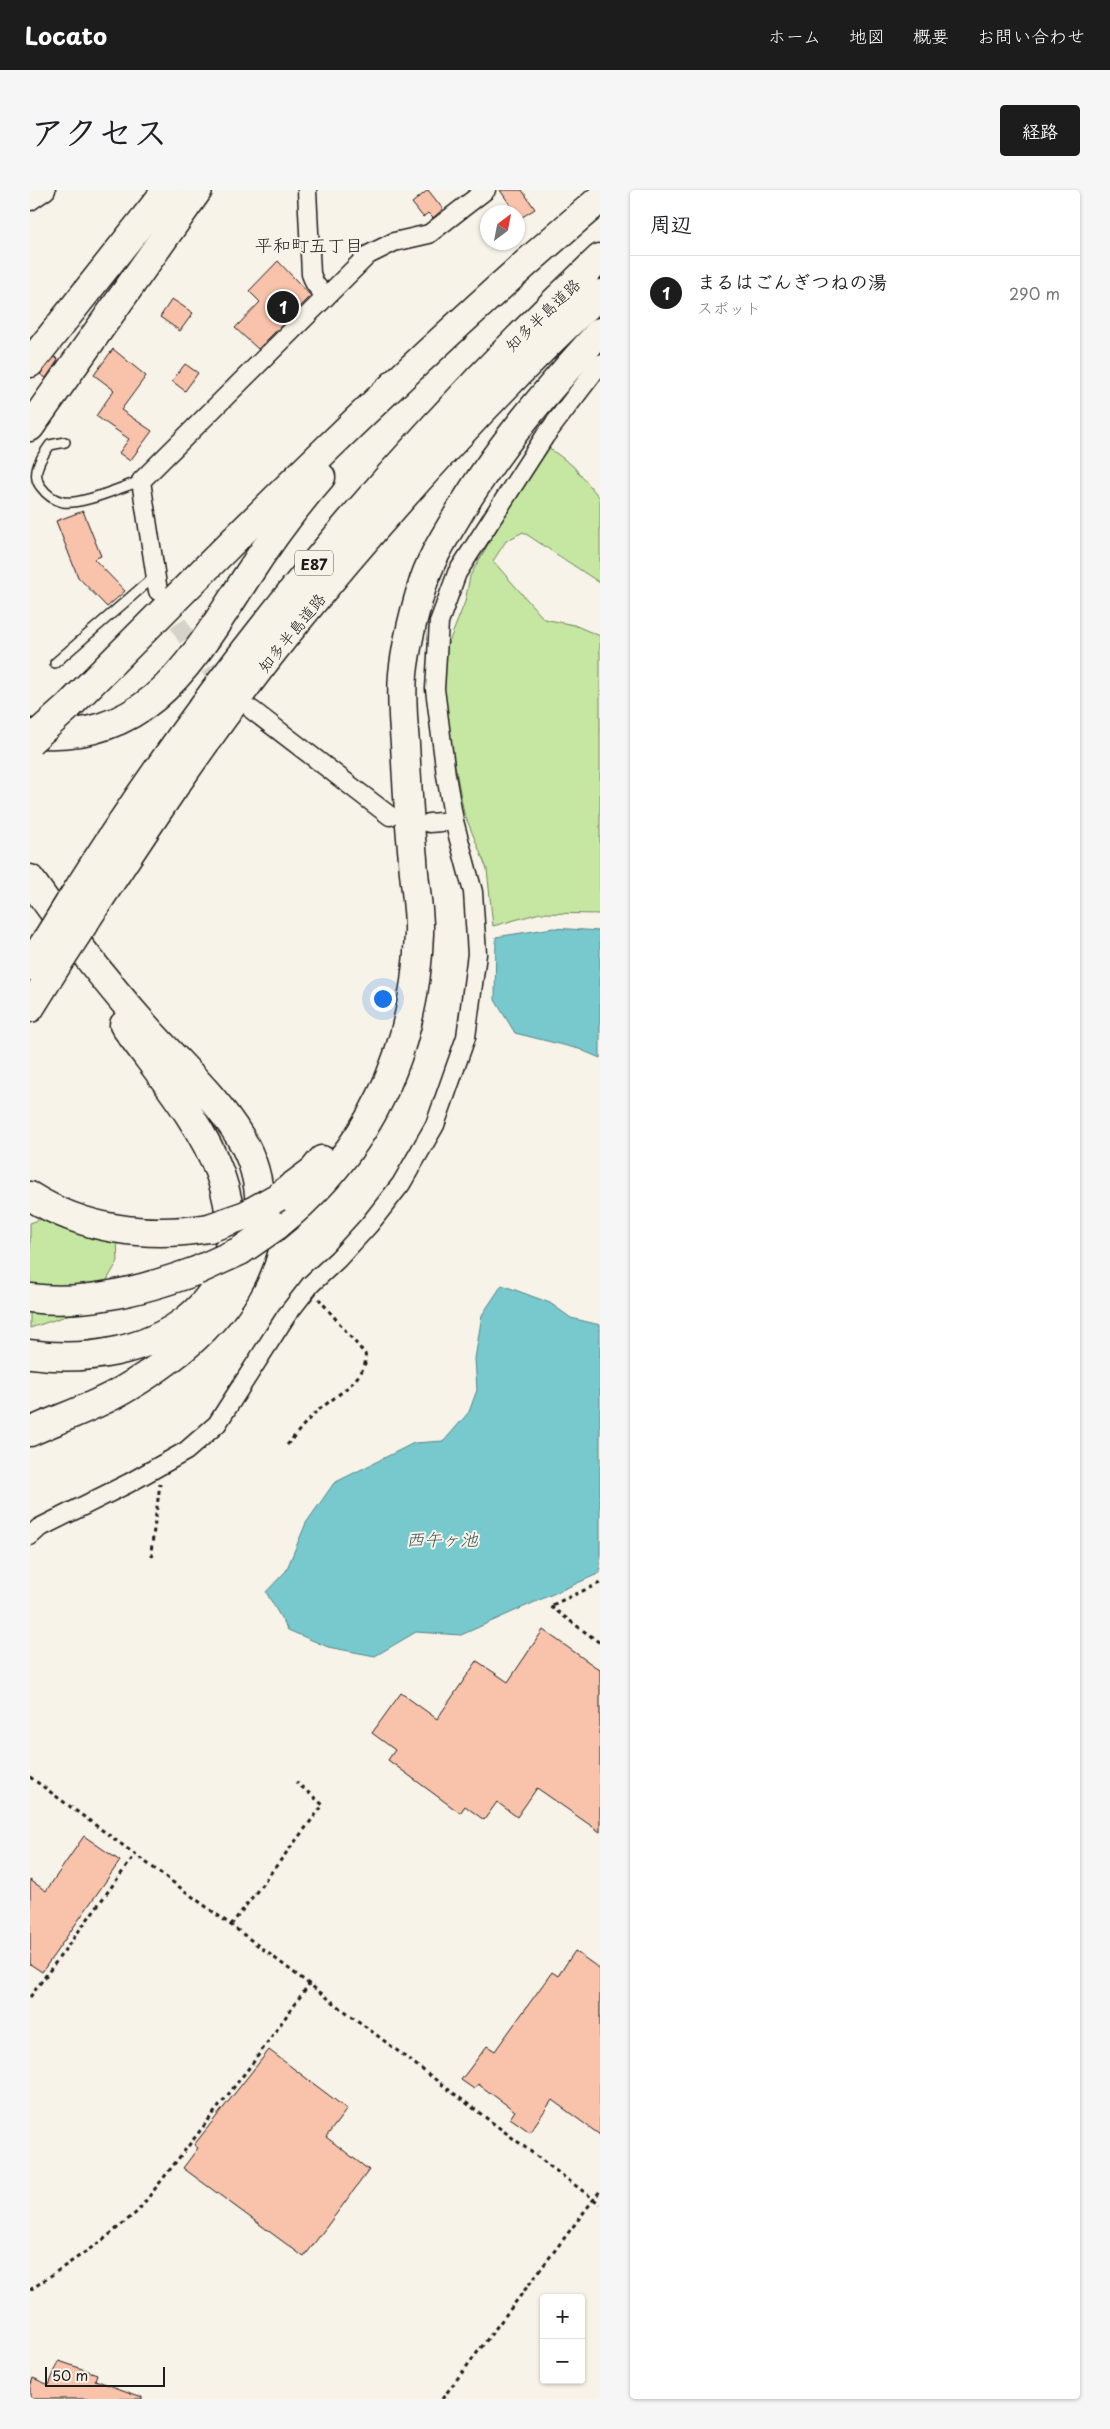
<!DOCTYPE html>
<html lang="ja">
<meta charset="utf-8">
<style>
body{margin:0;font-family:"Playpen Sans","Klee One",sans-serif;background:#f6f6f6;color:#202124}
.controls{position:absolute;right:15px;bottom:15px;display:grid;overflow:hidden;border-radius:5px;box-shadow:0 1px 4px #0004}
.controls button{width:45px;height:45px;display:grid;place-items:center;padding:0;border:0;border-bottom:1px solid #e0e0e0;background:#fff;color:#202124;font:25px sans-serif}
.compass{position:absolute;left:450px;top:15px;width:45px;height:45px;border-radius:50%;background:#fff;box-shadow:0 1px 4px #0004;rotate:32deg}
.scale{position:absolute;left:15px;bottom:12px;width:120px;box-sizing:border-box;padding-left:5px;border:2px solid #1c1c1c;border-top:0;font-size:14px;line-height:18px;white-space:nowrap;color:#1c1c1c;-webkit-text-stroke:4px #f7f3e8;paint-order:stroke}
.you{position:absolute;left:352px;top:808px;width:18px;height:18px;margin:-12px;border:4px solid #fff;border-radius:50%;background:#1a73e8;box-shadow:0 0 0 8px #1a73e833}
.badge{display:grid;place-items:center;width:32px;height:32px;border-radius:50%;background:#1c1c1c;color:#fff;font-size:16px;font-weight:700}
.pin{position:absolute;translate:-50% -50%;border:2px solid #fff;box-shadow:0 1px 5px #0006}
.list{margin:0;padding:0;list-style:none}
h2{display:flex;justify-content:space-between;align-items:center;height:65px;margin:0;padding:0 20px;font-size:21px}
h2 small{font-size:16px;font-weight:400;color:#757577}
.list li{display:grid;grid-template-columns:32px 1fr auto;gap:15px;align-items:center;box-sizing:border-box;height:75px;padding:0 20px;border-top:1px solid #e0e0e0}
.list b{display:block;font-size:19px;white-space:nowrap}
.list p{margin:0;font-size:16px;white-space:nowrap;color:#757577}
.list em{font-size:16px;font-style:normal;color:#757577}
.map{position:relative;flex:none;width:570px;height:2209px;overflow:hidden;border-radius:5px}
header{display:flex;align-items:center;gap:30px;box-sizing:border-box;height:70px;padding:0 25px;background:#1c1c1c;color:#fff}
header strong{font-size:24px}
nav{display:flex;gap:28px;margin-inline-start:auto;font-size:18px}
.intro{display:flex;align-items:center;justify-content:space-between;box-sizing:border-box;height:120px;padding:0 30px}
h1{margin:0;font-size:35px}
.button{padding:12px 22px;border-radius:5px;background:#1c1c1c;color:#fff;font-size:18px;font-weight:700}
main{display:flex;gap:30px;padding:0 30px}
aside{flex:1;background:#fff;border-radius:5px;box-shadow:0 1px 4px #0004}
.map>svg:first-child{display:block}
.green{fill:#c5e7a1;stroke:#70825e}
.water{fill:#78c9ce;stroke:#538487}
.building{fill:#f9c3ab;stroke:#1c1c1c}
.lines{fill:none;stroke-linecap:round;stroke-linejoin:round}
.street-tunnel{stroke:#d6d3c9;stroke-width:18;stroke-dasharray:18 9;stroke-linecap:butt}
.lane-casing{stroke:#1c1c1c;stroke-width:12}
.street-casing{stroke:#1c1c1c;stroke-width:21}
.highway-casing{stroke:#1c1c1c;stroke-width:31}
.path{stroke:#1c1c1c;stroke-width:3;stroke-dasharray:4 4;stroke-linecap:butt}
.lane{stroke:#f7f3e8;stroke-width:9}
.street{stroke:#f7f3e8;stroke-width:18}
.highway{stroke:#f7f3e8;stroke-width:28}
.highway-bridge-casing{stroke:#1c1c1c;stroke-width:31;stroke-linecap:butt}
.highway-bridge{stroke:#f7f3e8;stroke-width:28}
.labels{text-anchor:middle;dominant-baseline:central;stroke-width:4;stroke-linejoin:round;paint-order:stroke}
.shield{fill:#f7f3e8;stroke:#5e5c59;stroke-width:1}
.shield-label{font-size:15px;font-weight:bold;fill:#1c1c1c}
.street-label{font-size:16px;fill:#1c1c1c;stroke:#f7f3e8}
.neighbourhood-label{font-size:18px;fill:#1c1c1c;stroke:#f7f3e8}
.water-label{font-size:18px;font-style:italic;fill:#3c595a;stroke:#f7f3e8}
</style>
<header>
<strong>Locato</strong>
<nav><a>ホーム</a><a>地図</a><a>概要</a><a>お問い合わせ</a></nav>
</header>
<div class="intro"><h1>アクセス</h1><a class="button">経路</a></div>
<main>
<div class="map">
<svg width="570" height="2209" viewBox="0 0 570 2209">
<rect width="100%" height="100%" fill="#f7f3e8"/>
<filter id="ink" filterUnits="userSpaceOnUse"><feTurbulence type="fractalNoise" baseFrequency=".02" numOctaves="2"/><feDisplacementMap in="SourceGraphic" scale="10" xChannelSelector="R" yChannelSelector="G"/><feConvolveMatrix kernelMatrix="1 2 1 2 8 2 1 2 1" color-interpolation-filters="sRGB"/></filter>
<g filter="url(#ink)">
<g class="green">
<polygon points="518,257 543,276 570,308 570,393 493,342 476,351 463,371 514,429 544,435 570,446 570,724 510,723 463,736 457,679 434,623 424,570 414,519 411,472 435,412 440,386 476,323"/>
<polygon points="23,1025 87,1050 88,1071 70,1102 36,1126 0,1138 0,1033"/>
</g>
<g class="water">
<polygon points="523,738 570,741 570,868 549,859 485,843 465,810 466,747"/>
<polygon points="472,1095 520,1113 541,1128 570,1135 570,1383 431,1445 386,1442 345,1466 298,1457 258,1440 236,1402 256,1381 276,1333 304,1293 384,1253 414,1251 439,1222 447,1200 445,1169 452,1125"/>
</g>
<g class="building">
<polygon points="398,0 413,19 403,28 398,23 393,27 382,13"/>
<polygon points="470,0 492,0 505,19 489,29 488,22 485,22"/>
<polygon points="248,71 281,106 228,159 205,138 230,112 219,101"/>
<polygon points="142,109 163,123 150,141 130,127"/>
<polygon points="83,159 116,186 91,220 122,241 100,271 89,263 99,249 66,226 84,200 64,185"/>
<polygon points="25,167 28,170 16,188 10,184"/>
<polygon points="155,174 168,183 155,201 142,191"/>
<polygon points="53,321 71,366 64,369 95,401 77,417 48,387 26,331"/>
<polygon points="513,1440 570,1480 570,1642 507,1598 487,1627 467,1612 454,1630 435,1616 430,1623 358,1570 365,1560 342,1543 371,1503 407,1529 447,1471 478,1492"/>
<polygon points="54,1646 90,1671 12,1782 0,1774 0,1690 16,1701"/>
<polygon points="545,1761 570,1779 570,1945 522,1910 500,1942 480,1928 485,1921 448,1894 444,1899 431,1890 457,1856 465,1861 522,1782 528,1786"/>
<polygon points="239,1860 317,1919 296,1947 339,1980 274,2067 153,1978 168,1958 164,1955"/>
<polygon points="29,2171 67,2184 65,2190 112,2207 112,2209 0,2209 0,2197 3,2188 19,2195"/>
</g>
<g class="lines">
<polyline class="street-tunnel" points="134,410 158,450 197,501"/>
<defs>
<g id="lane">
<path d="M 35,252 L 20,255 C 12,266 0,284 11,297 C 16,304 24,310 33,312 C 53,315 91,297 111,291"/>
<polyline points="25,473 126,385"/>
</g>
<g id="street">
<polyline points="277,0 281,84 285,94 296,107"/>
<polyline points="0,11 16,0"/>
<polyline points="128,401 111,291 338,65 364,52 399,44 456,0"/>
<polyline points="222,520 360,626"/>
<polyline points="399,633 424,631"/>
<polyline points="0,1346 9,1338 99,1293 156,1261 187,1234 256,1126 281,1094 308,1069 339,1035 371,994 405,935 436,847 447,764 443,702 424,631 416,585 405,499 409,432 427,383 515,246 570,174"/>
</g>
<g id="highway">
<polyline points="0,173 137,0"/>
<polyline points="0,237 168,0"/>
<path d="M 38,517 C 210,343 383,168 570,9"/>
<path d="M 0,543 C 115,555 159,476 214,391 C 237,355 262,320 291,287"/>
<path d="M 0,689 C 36,740 73,789 114,835 C 146,872 184,904 210,947 C 230,980 234,1015 225,1052 C 208,1120 151,1166 93,1200 C 64,1217 30,1228 0,1242"/>
<path d="M 40,712 C 188,476 368,260 570,68"/>
<path d="M 56,730 C 119,633 183,536 255,446 C 353,325 456,210 570,104"/>
<polyline points="0,776 14,754"/>
<polyline points="0,818 28,773"/>
<path d="M 0,1006 C 54,1040 117,1048 179,1038"/>
<polyline points="248,1007 283,981 292,970"/>
<path d="M 246,1036 C 339,961 385,864 389,744 C 390,720 384,694 383,669 C 379,631 377,592 375,554 C 373,531 371,507 373,484 C 376,456 383,427 391,400 C 398,374 412,351 426,328 C 465,260 517,200 570,142"/>
<path d="M 0,1108 C 57,1115 113,1100 166,1081"/>
<path d="M 0,1164 C 116,1180 237,1117 190,984 C 171,931 126,880 94,835"/>
</g>
</defs>
<use href="#lane" class="lane-casing"/>
<use href="#street" class="street-casing"/>
<use href="#highway" class="highway-casing"/>
<g class="path">
<path d="M 257,1255 C 266,1245 275,1232 285,1223 C 299,1210 341,1187 335,1164 L 289,1109"/>
<polyline points="123,1367 121,1362 130,1294"/>
<polyline points="570,1393 520,1416 570,1453"/>
<polyline points="0,1587 201,1735 570,2014"/>
<polyline points="201,1735 293,1615 266,1592"/>
<polyline points="0,1807 105,1665"/>
<polyline points="0,2100 74,2049 107,2022 225,1870 279,1794"/>
<polyline points="412,2209 570,2001"/>
</g>
<use href="#lane" class="lane"/>
<use href="#street" class="street"/>
<use href="#highway" class="highway"/>
<defs>
<g id="highway-bridge">
<polyline points="0,551 38,517"/>
<polyline points="14,754 40,712"/>
<polyline points="28,773 56,730"/>
<polyline points="179,1038 216,1025 248,1007"/>
<polyline points="166,1081 210,1061 246,1036"/>
</g>
</defs>
<use href="#highway-bridge" class="highway-bridge-casing"/>
<use href="#highway-bridge" class="highway-bridge"/>
</g>
</g>
<g class="labels">
<rect class="shield" x="265" y="360.5" width="38" height="25" rx="4"/>
<g class="shield-label">
<text x="284" y="373">E87</text>
</g>
<g class="street-label">
<text transform="translate(512 124) rotate(-44)">知多半島道路</text>
<text transform="translate(261 442) rotate(-51)">知多半島道路</text>
</g>
<g class="neighbourhood-label">
<text x="279" y="54">平和町五丁目</text>
</g>
<g class="water-label">
<text x="412" y="1348">西午ヶ池</text>
</g>
</g>
</svg>
<div class="controls">
<button>+</button>
<button>−</button>
</div>
<svg class="compass" viewBox="-18 -18 36 36"><path d="M0-13l5 13h-10z" fill="#e53935"/><path d="M0 13l5-13h-10z" fill="#757577"/></svg>
<div class="scale">50 m</div>
<div class="you"></div>
<div class="pin badge" style="left:253px;top:117px">1</div>
</div>
<aside>
<h2>周辺<small></small></h2>
<ul class="list">
<li><span class="badge">1</span><div><b>まるはごんぎつねの湯</b><p>スポット</p></div><em>290 m</em></li>
</ul>
</aside>
</main>
